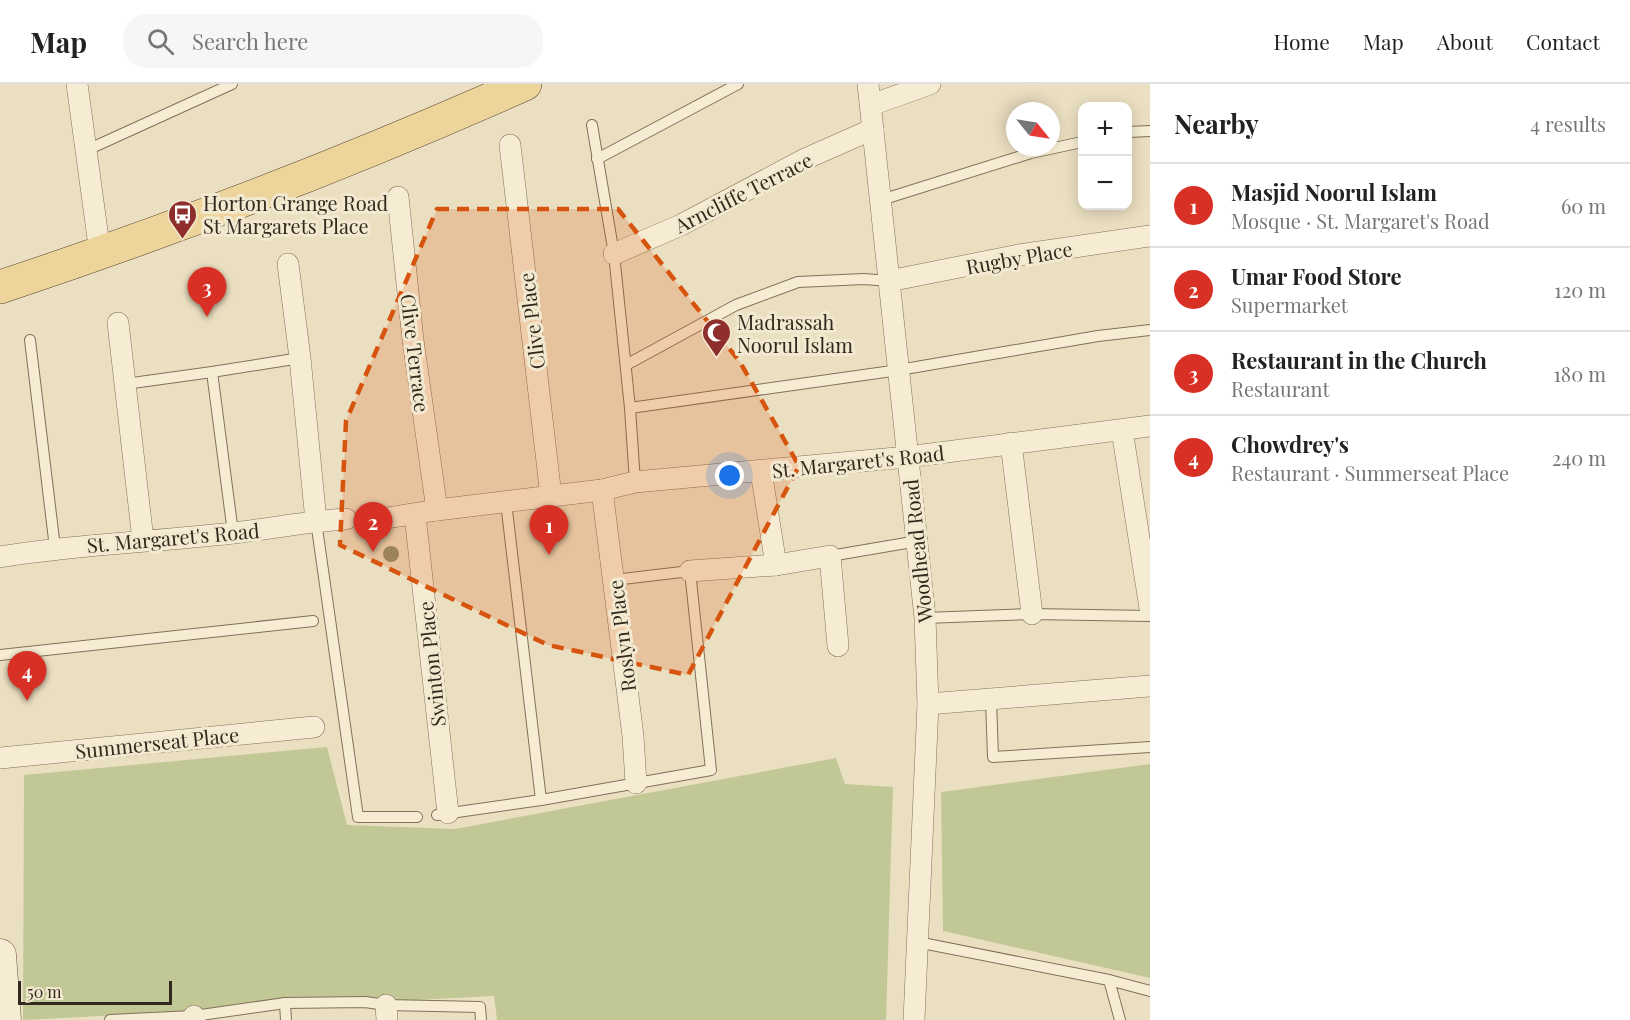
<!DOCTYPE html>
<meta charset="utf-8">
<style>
body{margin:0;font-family:"Playfair Display",serif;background:#f6f6f6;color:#222}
.controls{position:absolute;right:18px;top:18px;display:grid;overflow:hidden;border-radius:12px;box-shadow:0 3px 15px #0003}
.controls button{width:54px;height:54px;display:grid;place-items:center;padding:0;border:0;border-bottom:2px solid #e0e0e0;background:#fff;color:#222;font:30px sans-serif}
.compass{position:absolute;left:1006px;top:18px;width:54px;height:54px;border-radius:50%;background:#fff;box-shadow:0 3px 15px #0003;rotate:120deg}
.scale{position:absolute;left:18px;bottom:15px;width:154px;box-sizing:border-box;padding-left:6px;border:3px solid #33281d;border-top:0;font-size:16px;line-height:21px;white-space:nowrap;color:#33281d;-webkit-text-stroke:4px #f3e9d0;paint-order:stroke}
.you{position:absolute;left:730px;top:392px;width:21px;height:21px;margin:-15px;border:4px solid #fff;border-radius:50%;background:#1a73e8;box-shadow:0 0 0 9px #1a73e833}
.badge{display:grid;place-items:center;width:39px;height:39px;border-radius:50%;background:#d93025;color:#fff;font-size:20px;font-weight:700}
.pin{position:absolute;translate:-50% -50px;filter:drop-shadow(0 2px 3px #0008)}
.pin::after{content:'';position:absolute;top:32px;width:21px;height:18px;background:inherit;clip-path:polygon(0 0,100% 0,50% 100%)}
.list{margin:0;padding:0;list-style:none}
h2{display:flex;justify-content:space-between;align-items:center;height:78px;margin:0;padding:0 24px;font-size:26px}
h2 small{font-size:20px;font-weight:400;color:#767676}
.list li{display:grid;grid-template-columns:39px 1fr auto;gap:18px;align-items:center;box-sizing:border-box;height:84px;padding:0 24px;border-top:2px solid #e0e0e0}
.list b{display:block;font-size:22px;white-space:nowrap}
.list p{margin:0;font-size:20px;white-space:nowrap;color:#767676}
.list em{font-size:20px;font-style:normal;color:#767676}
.icon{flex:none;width:33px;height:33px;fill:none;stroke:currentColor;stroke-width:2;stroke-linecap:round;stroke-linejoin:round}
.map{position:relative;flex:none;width:1150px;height:936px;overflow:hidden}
header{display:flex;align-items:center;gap:36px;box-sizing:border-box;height:84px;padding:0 30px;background:#fff;border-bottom:2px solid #e0e0e0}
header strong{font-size:28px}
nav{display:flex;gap:33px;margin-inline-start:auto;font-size:21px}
.search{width:420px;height:54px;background:#f6f6f6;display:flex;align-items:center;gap:15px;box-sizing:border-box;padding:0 21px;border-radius:24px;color:#767676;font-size:22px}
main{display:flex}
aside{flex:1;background:#fff}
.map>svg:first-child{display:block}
.green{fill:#c1c896}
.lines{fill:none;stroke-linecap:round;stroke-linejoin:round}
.lane-casing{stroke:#83705a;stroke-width:12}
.street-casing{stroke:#83705a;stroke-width:22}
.secondary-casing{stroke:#65523d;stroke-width:33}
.primary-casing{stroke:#513f2e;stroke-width:34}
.lane{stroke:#f6ecd3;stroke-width:10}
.street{stroke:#f6ecd3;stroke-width:21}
.secondary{stroke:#f6ecd3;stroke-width:32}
.primary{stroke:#ecd49a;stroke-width:33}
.tree{fill:#8f906b}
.marked{fill:#d6540e;fill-opacity:0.2;stroke:#d6540e;stroke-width:4.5;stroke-dasharray:12 8;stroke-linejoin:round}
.labels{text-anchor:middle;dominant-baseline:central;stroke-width:6;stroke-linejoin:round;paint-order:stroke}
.street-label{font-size:20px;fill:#33281d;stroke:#f3e9d0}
.poi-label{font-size:20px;fill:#33281d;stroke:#f3e9d0;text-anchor:start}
</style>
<header>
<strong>Map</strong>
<div class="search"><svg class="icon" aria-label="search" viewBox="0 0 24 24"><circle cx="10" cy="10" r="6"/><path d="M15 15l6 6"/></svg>Search here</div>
<nav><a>Home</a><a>Map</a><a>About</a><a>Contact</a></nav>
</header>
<main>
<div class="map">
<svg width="1150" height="936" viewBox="0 0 1150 936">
<rect width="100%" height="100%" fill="#ebdfc1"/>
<g class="green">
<polygon points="327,663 347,741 455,745 836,674 845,700 893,703 886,936 497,936 494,912 23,936 24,691"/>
<polygon points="1150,680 1150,894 943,847 941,708"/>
</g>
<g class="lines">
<defs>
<g id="lane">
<polyline points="592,41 614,170 630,324 635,398"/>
<polyline points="1128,48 1150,47"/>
<polyline points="87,66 232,0"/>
<polyline points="597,75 738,0"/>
<polyline points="881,116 1031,69 1082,58"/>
<polyline points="30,256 55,464"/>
<polyline points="626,281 736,221 798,198 864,195 889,197"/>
<polyline points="212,288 233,449"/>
<polyline points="125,300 212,288 300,274"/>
<polyline points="630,324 899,286 1098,252 1150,246"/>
<polyline points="506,418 541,716"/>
<polyline points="316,437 358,733 417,733"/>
<polyline points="830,472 918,457"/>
<polyline points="925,534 1032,530 1150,532"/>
<polyline points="0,571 313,537"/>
<polyline points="991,616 993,673 1150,663"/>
<polyline points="437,731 541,716 711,686 690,487 614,496"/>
<polyline points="917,858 1109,896 1120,936"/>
<polyline points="1109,896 1150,907"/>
<polyline points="285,919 286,936"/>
<polyline points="110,936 194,932 285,919 365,918 386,921 480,923 481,936"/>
</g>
<g id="street">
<polyline points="77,0 100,169"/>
<polyline points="868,0 925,534 928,620 914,936"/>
<polyline points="871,21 930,0"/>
<polyline points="510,61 551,412"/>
<polyline points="398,113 413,256 437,426"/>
<polyline points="614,170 681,141 805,75 873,45"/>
<polyline points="288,180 300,274 316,437"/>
<polyline points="889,197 1019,171 1150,152"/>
<polyline points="118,239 143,456"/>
<polyline points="1122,346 1150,524"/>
<polyline points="1011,359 1032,530"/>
<polyline points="761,387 776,481"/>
<polyline points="602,406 633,652 636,699"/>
<polyline points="415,431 448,729"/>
<polyline points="387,434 437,426 602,406 635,398 907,373 1150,342"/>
<path d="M 0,473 C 77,460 155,458 233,449 C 271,445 308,437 346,435"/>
<polyline points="690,487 776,481 830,472 838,562"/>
<polyline points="928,620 1150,602"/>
<polyline points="0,674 314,643"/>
<polyline points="386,921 387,936"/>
<polyline points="194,932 195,936"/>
</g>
<polyline id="secondary" points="0,871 5,936"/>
<path id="primary" d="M 0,203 C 178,144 354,76 525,0"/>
</defs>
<use href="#lane" class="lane-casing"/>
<use href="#street" class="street-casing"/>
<use href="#secondary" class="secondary-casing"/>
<use href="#primary" class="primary-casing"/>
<use href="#lane" class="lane"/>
<use href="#street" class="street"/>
<use href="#secondary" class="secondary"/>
<use href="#primary" class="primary"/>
</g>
<circle class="tree" cx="391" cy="470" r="8"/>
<path class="marked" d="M 437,125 L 618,125 L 740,278 L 799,382 L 688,591 L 548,561 L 340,461 L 346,337 Z"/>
<defs>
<symbol id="bus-pin" viewBox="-11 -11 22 30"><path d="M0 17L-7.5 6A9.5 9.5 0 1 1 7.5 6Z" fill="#8e2f2d" stroke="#f3e9d0"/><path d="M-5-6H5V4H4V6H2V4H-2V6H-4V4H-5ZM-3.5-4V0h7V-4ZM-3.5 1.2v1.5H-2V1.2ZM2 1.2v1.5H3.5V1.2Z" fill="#fff"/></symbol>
<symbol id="mosque-pin" viewBox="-11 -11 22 30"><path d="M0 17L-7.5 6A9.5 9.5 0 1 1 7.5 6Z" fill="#8e2f2d" stroke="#f3e9d0"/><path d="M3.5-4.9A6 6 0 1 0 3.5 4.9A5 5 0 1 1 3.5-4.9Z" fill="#fff"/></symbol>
</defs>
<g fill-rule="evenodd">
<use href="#bus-pin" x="166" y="114" width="33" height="45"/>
<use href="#mosque-pin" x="700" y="232" width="33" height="45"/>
</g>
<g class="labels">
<g class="street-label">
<text transform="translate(743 108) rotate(-27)">Arncliffe Terrace</text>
<text transform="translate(1019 173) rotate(-10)">Rugby Place</text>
<text transform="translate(531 237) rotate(-97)">Clive Place</text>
<text transform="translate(416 269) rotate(83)">Clive Terrace</text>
<text transform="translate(858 377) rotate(-6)">St. Margaret's Road</text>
<text transform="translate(173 453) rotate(-5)">St. Margaret's Road</text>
<text transform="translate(917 467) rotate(-96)">Woodhead Road</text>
<text transform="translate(621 552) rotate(-97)">Roslyn Place</text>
<text transform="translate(431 580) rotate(-96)">Swinton Place</text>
<text transform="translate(157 658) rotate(-6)">Summerseat Place</text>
</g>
<g class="poi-label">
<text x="203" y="118">Horton Grange Road<tspan x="203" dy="23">St Margarets Place</tspan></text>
<text x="737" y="237">Madrassah<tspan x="737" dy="23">Noorul Islam</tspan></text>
</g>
</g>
</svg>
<div class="controls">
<button>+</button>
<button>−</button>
</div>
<svg class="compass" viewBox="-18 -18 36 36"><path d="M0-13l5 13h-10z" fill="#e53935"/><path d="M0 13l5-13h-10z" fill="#767676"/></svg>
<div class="scale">50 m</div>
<div class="you"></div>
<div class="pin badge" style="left:549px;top:471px">1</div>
<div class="pin badge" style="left:373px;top:468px">2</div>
<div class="pin badge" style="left:207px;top:233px">3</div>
<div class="pin badge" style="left:27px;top:617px">4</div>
</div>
<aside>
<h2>Nearby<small>4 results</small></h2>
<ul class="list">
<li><span class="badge">1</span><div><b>Masjid Noorul Islam</b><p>Mosque · St. Margaret's Road</p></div><em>60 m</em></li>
<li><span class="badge">2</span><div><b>Umar Food Store</b><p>Supermarket</p></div><em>120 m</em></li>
<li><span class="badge">3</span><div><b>Restaurant in the Church</b><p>Restaurant</p></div><em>180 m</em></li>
<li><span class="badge">4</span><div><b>Chowdrey's</b><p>Restaurant · Summerseat Place</p></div><em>240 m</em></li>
</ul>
</aside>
</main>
